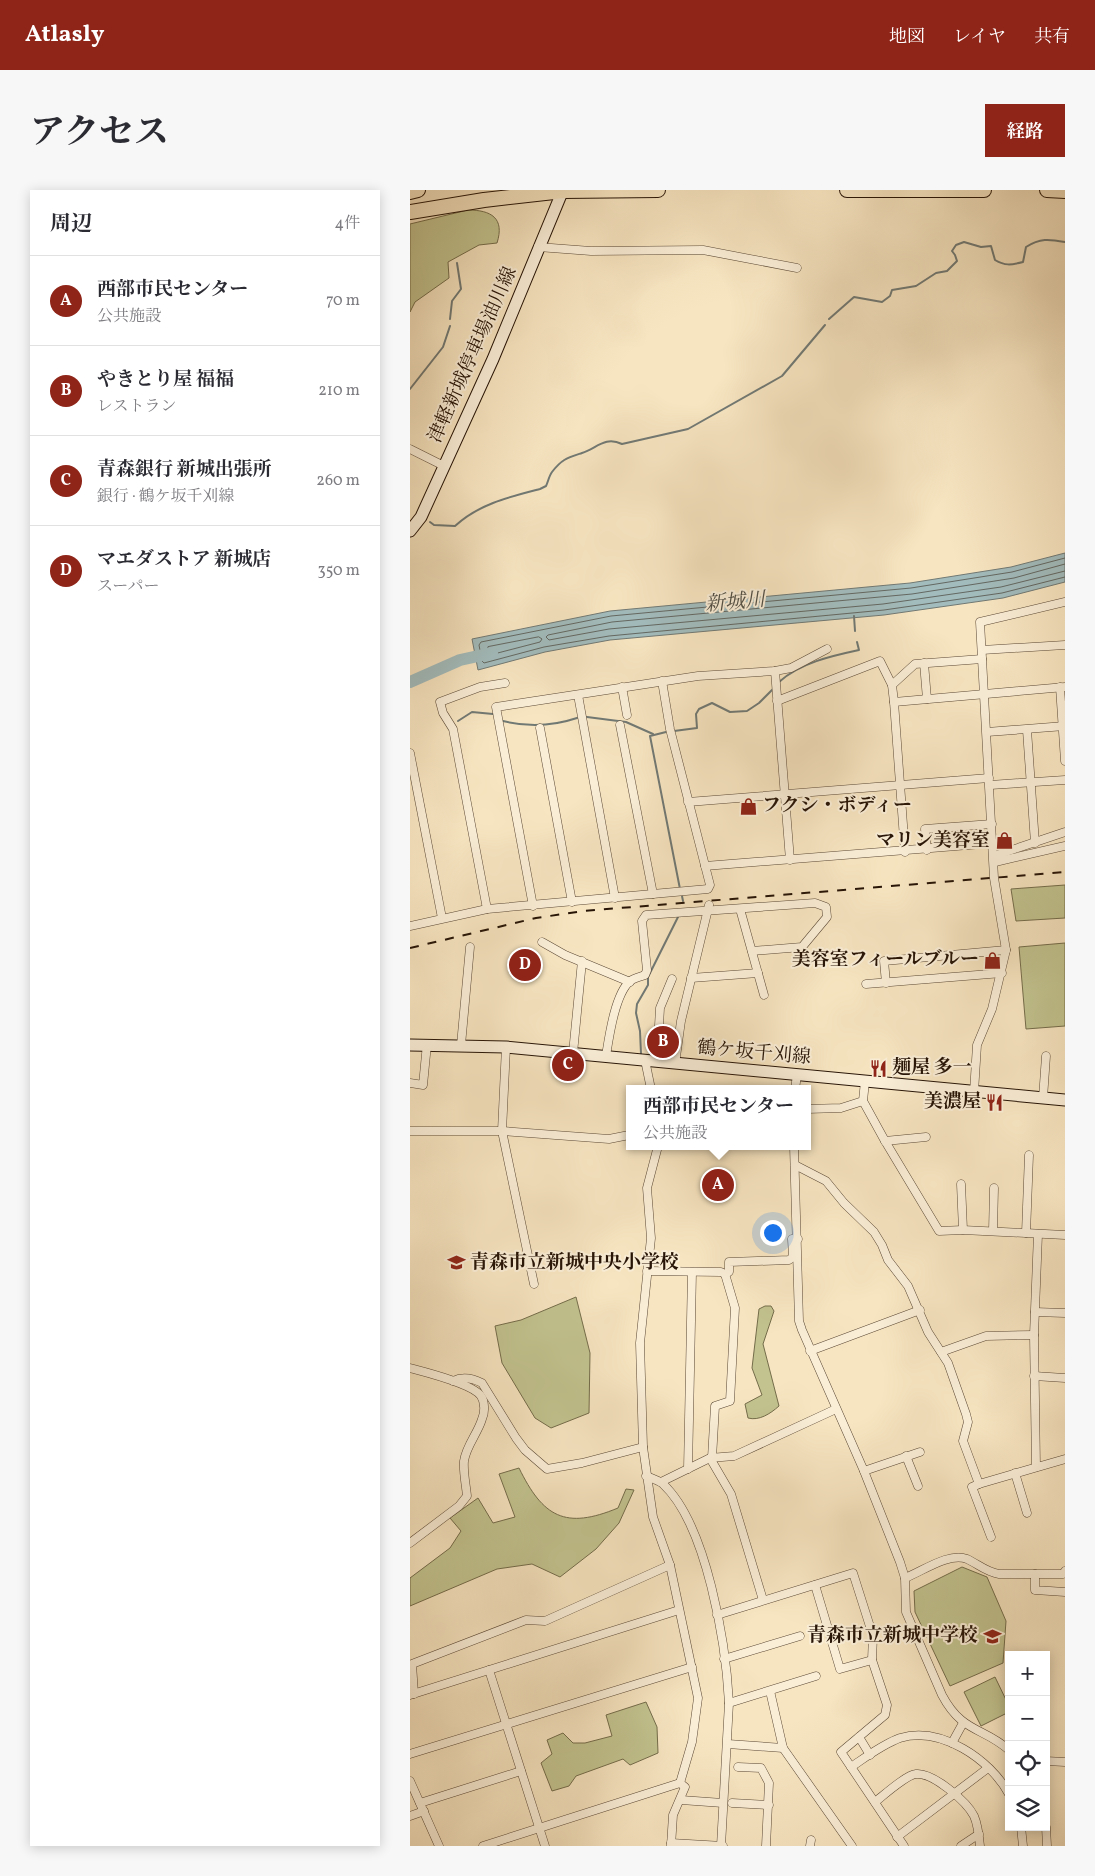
<!DOCTYPE html>
<html lang="ja">
<meta charset="utf-8">
<style>
body{margin:0;font-family:Vollkorn,"Noto Serif JP",serif;background:#f7f7f7;color:#2b2b33}
.controls{position:absolute;right:15px;bottom:15px;display:grid;overflow:hidden;border-radius:0px;box-shadow:0 2px 12px #0003}
.controls button{width:45px;height:45px;display:grid;place-items:center;padding:0;border:0;border-bottom:1px solid #e1e1e2;background:#fff;color:#2b2b33;font:25px sans-serif}
.you{position:absolute;left:362px;top:1042px;width:18px;height:18px;margin:-12px;border:4px solid #fff;border-radius:50%;background:#1a73e8;box-shadow:0 0 0 8px #1a73e833}
.badge{display:grid;place-items:center;width:32px;height:32px;border-radius:50%;background:#8f2418;color:#fff;font-size:16px;font-weight:700}
.pin{position:absolute;translate:-50% -50%;border:2px solid #fff;box-shadow:0 1px 5px #0006}
.popup{position:absolute;left:216px;top:895px;width:185px;height:65px;box-sizing:border-box;display:grid;place-content:center;border-radius:0px;background:#fff;filter:drop-shadow(0 1px 4px #0005);font-size:16px;white-space:nowrap;color:#7c7c81}
.popup b{font-size:19px;color:#2b2b33}
.popup::after{content:'';position:absolute;left:50%;top:100%;margin-left:-10px;border:10px solid transparent;border-top-color:#fff}
.list{margin:0;padding:0;list-style:none}
h2{display:flex;justify-content:space-between;align-items:center;height:65px;margin:0;padding:0 20px;font-size:21px}
h2 small{font-size:16px;font-weight:400;color:#7c7c81}
.list li{display:grid;grid-template-columns:32px 1fr auto;gap:15px;align-items:center;box-sizing:border-box;height:90px;padding:0 20px;border-top:1px solid #e1e1e2}
.list b{display:block;font-size:19px;white-space:nowrap}
.list p{margin:0;font-size:16px;white-space:nowrap;color:#7c7c81}
.list em{font-size:16px;font-style:normal;color:#7c7c81}
.icon{flex:none;width:28px;height:28px;fill:none;stroke:currentColor;stroke-width:2;stroke-linecap:round;stroke-linejoin:round}
.map{position:relative;flex:none;width:655px;height:1656px;overflow:hidden;border-radius:0px}
header{display:flex;align-items:center;gap:30px;box-sizing:border-box;height:70px;padding:0 25px;background:#8f2418;color:#fff}
header strong{font-size:24px}
nav{display:flex;gap:28px;margin-inline-start:auto;font-size:18px}
.intro{display:flex;align-items:center;justify-content:space-between;box-sizing:border-box;height:120px;padding:0 30px}
h1{margin:0;font-size:35px}
.button{padding:12px 22px;border-radius:0px;background:#8f2418;color:#fff;font-size:18px;font-weight:700}
main{display:flex;gap:30px;padding:0 30px}
aside{flex:1;background:#fff;border-radius:0px;box-shadow:0 2px 12px #0003}
.map>svg:first-child{display:block}
.green{fill:#c2c38f;stroke:#746c4a}
.water{fill:#a2bcbd;stroke:#717974}
.lines{fill:none;stroke-linecap:round;stroke-linejoin:round}
.shore{stroke:#646862;stroke-width:1}
.stream{stroke:#717974;stroke-width:2}
.river{stroke:#a2bcbd;stroke-width:12}
.street-casing{stroke:#5b4835;stroke-width:9}
.secondary-casing{stroke:#271406;stroke-width:13}
.highway-casing{stroke:#271406;stroke-width:16}
.street{stroke:#faeed7;stroke-width:8}
.secondary{stroke:#faeed7;stroke-width:11}
.highway{stroke:#f7e5c1;stroke-width:14}
.rail{stroke:#271406;stroke-width:2;stroke-dasharray:9 9;stroke-linecap:butt}
.labels{text-anchor:middle;dominant-baseline:central;stroke-width:4;stroke-linejoin:round;paint-order:stroke}
.street-label{font-size:19px;fill:#271406;stroke:#faeed7}
.poi-label{font-size:19px;font-weight:bold;fill:#271406;stroke:#faeed7;text-anchor:end}
.water-label{font-size:20px;font-style:italic;fill:#524f46;stroke:#faeed7}
</style>
<header>
<strong>Atlasly</strong>
<nav><a>地図</a><a>レイヤ</a><a>共有</a></nav>
</header>
<div class="intro"><h1>アクセス</h1><a class="button">経路</a></div>
<main>
<aside>
<h2>周辺<small>4件</small></h2>
<ul class="list">
<li><span class="badge">A</span><div><b>西部市民センター</b><p>公共施設</p></div><em>70 m</em></li>
<li><span class="badge">B</span><div><b>やきとり屋 福福</b><p>レストラン</p></div><em>210 m</em></li>
<li><span class="badge">C</span><div><b>青森銀行 新城出張所</b><p>銀行 · 鶴ケ坂千刈線</p></div><em>260 m</em></li>
<li><span class="badge">D</span><div><b>マエダストア 新城店</b><p>スーパー</p></div><em>350 m</em></li>
</ul>
</aside>
<div class="map">
<svg width="655" height="1656" viewBox="0 0 655 1656">
<rect width="100%" height="100%" fill="#f7e5c1"/>
<filter id="stains"><feTurbulence type="fractalNoise" baseFrequency=".004" numOctaves="4"/><feColorMatrix values="0 0 0 0 .2 0 0 0 0 .09 0 0 0 0 .02 0 0 0 .5 -.17"/></filter>
<radialGradient id="worn" r=".72"><stop offset=".6" stop-color="#630" stop-opacity="0"/><stop offset="1" stop-color="#630" stop-opacity=".3"/></radialGradient>
<g class="green">
<path d="M 58,20 C 81,20 95,28 87,53 L 69,55 L 38,72 L 39,88 L 5,112 L 0,122 L 0,34 Z"/>
<polygon points="655,695 655,728 606,731 601,699"/>
<polygon points="655,753 655,836 616,839 609,757"/>
<polygon points="166,1107 180,1163 179,1223 141,1238 125,1228 92,1173 85,1136 111,1130"/>
<path d="M 355,1116 L 361,1116 L 364,1121 L 353,1154 L 369,1216 C 360,1224 349,1231 338,1228 L 335,1214 L 352,1205 L 342,1178 L 349,1119 Z"/>
<path d="M 109,1278 C 133,1327 155,1340 208,1318 L 216,1299 L 224,1300 L 209,1333 L 186,1359 L 150,1387 L 122,1374 L 87,1379 L 0,1416 L 0,1388 L 40,1358 L 51,1341 L 40,1328 L 68,1308 L 83,1333 L 105,1327 L 89,1284 Z"/>
<polygon points="552,1377 577,1387 596,1431 593,1473 540,1496 505,1422 504,1401"/>
<polygon points="585,1487 599,1516 599,1522 571,1536 554,1502"/>
<polygon points="236,1512 247,1537 248,1563 220,1575 213,1569 166,1586 159,1596 142,1601 131,1573 142,1564 137,1550 153,1543 163,1553 175,1553 202,1546 196,1525"/>
</g>
<polygon class="water" points="655,363 655,392 593,408 474,425 200,450 135,462 68,480 62,449 200,421 500,393 601,377"/>
<g class="lines">
<g class="shore">
<polyline points="655,368 602,382 501,398 201,426 71,452 69,455 72,471 74,473 134,457 199,446 474,420 592,403 655,387"/>
<polyline points="655,374 604,388 502,404 202,432 138,445 136,447 139,450 199,439 473,414 591,397 655,381"/>
<polygon points="129,447 132,449 130,452 80,465 77,464 78,457"/>
</g>
<g class="stream">
<polyline points="40,129 42,111 51,99 47,73"/>
<path d="M 419,129 L 444,107 L 472,112 L 480,106 L 482,100 L 506,96 L 526,83 L 537,81 L 547,71 L 545,65 L 542,61 L 546,55 L 554,52 L 571,57 L 581,56 L 585,70 C 595,76 601,75 613,72 L 616,57 C 630,48 639,49 655,52"/>
<polyline points="0,199 33,157 40,136"/>
<path d="M 20,332 L 24,335 L 45,336 C 69,314 99,307 130,299 L 136,296 C 138,292 139,286 142,282 C 152,269 157,268 172,263 C 187,258 195,246 212,254 L 278,239 L 372,186 L 415,135"/>
<polyline points="444,426 445,441"/>
<path d="M 369,492 C 390,473 421,466 449,460 L 447,452"/>
<polyline points="177,527 216,532 243,544"/>
<polyline points="48,531 62,522 83,524"/>
<path d="M 93,531 C 117,537 143,536 167,528"/>
<polyline points="264,541 287,538 286,524 289,519 302,513 320,522 337,521 349,513 364,498"/>
<polyline points="256,542 240,546 270,699"/>
<polyline points="272,706 273,711"/>
<polyline points="231,864 230,841 226,823 227,814 238,795 238,787 268,727"/>
</g>
<polyline class="river" points="0,492 50,470 82,463"/>
<defs>
<g id="street">
<polyline points="128,57 181,61 293,60 387,78"/>
<polyline points="0,259 34,276"/>
<polyline points="572,460 655,455"/>
<polyline points="514,473 517,509"/>
<polyline points="365,481 380,670"/>
<polyline points="212,497 217,525"/>
<polyline points="650,497 655,571"/>
<polyline points="168,505 205,708"/>
<polyline points="367,511 470,471 482,495"/>
<polyline points="484,512 482,495 505,474 572,469"/>
<polyline points="210,535 243,704"/>
<polyline points="130,538 162,712"/>
<polyline points="617,540 625,653"/>
<polyline points="577,542 655,536"/>
<polyline points="0,563 32,728"/>
<polyline points="580,595 655,590"/>
<polyline points="278,612 579,588"/>
<polyline points="517,660 515,639 582,634"/>
<polyline points="495,662 484,512 655,497"/>
<polyline points="584,666 655,642"/>
<polyline points="585,672 655,656"/>
<polyline points="295,676 584,653"/>
<polyline points="123,716 86,517 288,486 365,481 381,478 417,459"/>
<polyline points="77,719 43,539 33,523 30,512 70,497 95,493"/>
<polyline points="330,719 354,805"/>
<polyline points="0,736 77,719 298,699 300,695 260,539 252,491"/>
<polyline points="132,752 155,765 220,792"/>
<polyline points="281,788 348,783"/>
<polyline points="476,793 474,771 596,760"/>
<polyline points="456,794 592,783"/>
<polyline points="51,855 60,757"/>
<polyline points="96,857 92,941 124,1094"/>
<polyline points="163,863 172,771"/>
<path d="M 196,866 C 199,847 205,804 220,791 C 224,788 230,787 235,785 L 237,780 L 232,731 L 236,725 L 405,713 L 416,717 L 417,727 L 392,757 L 342,761"/>
<polyline points="235,870 241,899"/>
<polyline points="247,871 250,818 262,789"/>
<polyline points="265,874 271,831 299,715"/>
<polyline points="455,891 453,911 475,951 529,1041 553,1040 655,1045"/>
<polyline points="0,893 13,895 17,854"/>
<polyline points="385,899 387,885"/>
<polyline points="564,902 567,855 582,819 596,760 584,688 570,432 655,412"/>
<polyline points="633,908 636,866"/>
<polyline points="397,919 431,918 453,911"/>
<polyline points="0,941 92,941 199,949 219,945"/>
<polyline points="475,951 516,947"/>
<polyline points="248,956 237,998 241,1048 230,1153 233,1257 243,1327 260,1375 288,1508 282,1552 270,1593"/>
<path d="M 384,956 L 389,1131 L 392,1140 L 454,1281 L 490,1372 L 495,1388 L 496,1422 L 532,1505 C 552,1543 573,1537 599,1560"/>
<polyline points="385,975 416,991 434,1013 464,1042 472,1055 478,1070 498,1096 518,1142 538,1173 556,1224 558,1232 553,1251 569,1294 655,1269"/>
<polyline points="551,994 553,1040"/>
<polyline points="583,1041 584,998"/>
<polyline points="616,1043 619,965"/>
<polyline points="237,1081 311,1082 315,1084"/>
<polyline points="625,1122 655,1123"/>
<polyline points="400,1161 510,1120"/>
<polyline points="531,1162 576,1146 624,1145"/>
<path d="M 0,1178 C 15,1182 63,1194 71,1206 C 75,1212 75,1223 72,1229 C 68,1243 56,1256 54,1271 C 53,1282 56,1295 57,1306 L 49,1316 L 0,1353"/>
<polyline points="624,1186 655,1188"/>
<path d="M 43,1191 C 53,1186 62,1188 72,1193 L 106,1248 L 115,1260 L 137,1279 L 172,1273 L 233,1257"/>
<polyline points="496,1266 508,1296"/>
<polyline points="300,1268 321,1304 353,1410"/>
<polyline points="302,1268 305,1216 320,1211 325,1118 315,1084 319,1082 319,1072 379,1070 383,1067 382,1049 388,1049"/>
<polyline points="626,1277 624,1145 628,1044"/>
<polyline points="278,1279 282,1082"/>
<polyline points="454,1281 510,1262"/>
<polyline points="605,1283 617,1323"/>
<path d="M 236,1286 C 241,1288 248,1290 253,1294 C 297,1335 316,1454 319,1513 L 311,1656"/>
<polyline points="251,1292 300,1268 324,1266 426,1219"/>
<polyline points="569,1294 562,1297 581,1347"/>
<polyline points="625,1384 625,1400 655,1402"/>
<path d="M 495,1388 C 513,1381 539,1362 557,1369 C 568,1374 576,1382 589,1384 L 653,1384 L 655,1381"/>
<polyline points="405,1395 430,1479 462,1470"/>
<polyline points="307,1425 443,1383 463,1446 462,1470 477,1515 475,1525 431,1562 494,1656"/>
<polyline points="314,1469 390,1446"/>
<polyline points="79,1480 135,1656"/>
<polyline points="360,1501 373,1558 442,1656"/>
<polyline points="4,1504 2,1474 116,1430 135,1431 260,1375"/>
<polyline points="0,1505 269,1420"/>
<polyline points="319,1513 406,1486"/>
<polyline points="449,1547 460,1565"/>
<polyline points="542,1553 553,1533"/>
<polyline points="318,1554 373,1558"/>
<polyline points="0,1564 282,1477"/>
<polyline points="636,1571 655,1572"/>
<polyline points="328,1577 351,1578 359,1593 356,1656"/>
<path d="M 441,1577 C 456,1567 473,1554 490,1548 C 531,1536 580,1569 599,1604"/>
<polyline points="0,1591 29,1656"/>
<polyline points="271,1610 313,1613"/>
<path d="M 465,1612 C 474,1605 496,1585 506,1584 C 523,1582 557,1612 564,1626 C 568,1635 569,1646 570,1656"/>
<polyline points="10,1613 111,1581"/>
<polyline points="322,1613 359,1615"/>
<polyline points="0,1626 14,1621"/>
<polyline points="611,1637 613,1656"/>
<polyline points="636,1637 637,1656"/>
<polyline points="487,1647 578,1578"/>
<polyline points="261,1653 313,1656"/>
<polyline points="73,1656 270,1593 275,1597 263,1625 261,1656"/>
<polyline points="400,1656 401,1650"/>
<polyline points="551,1656 569,1644"/>
</g>
<g id="secondary">
<polyline points="0,341 11,327 83,169 153,0"/>
<polyline points="0,855 96,857 655,910"/>
</g>
<g id="highway">
<polyline points="437,0 574,0"/>
<polyline points="637,0 655,1"/>
<polyline points="0,2 8,0"/>
<polyline points="0,22 74,10 153,1 248,0"/>
</g>
</defs>
<use href="#street" class="street-casing"/>
<use href="#secondary" class="secondary-casing"/>
<use href="#highway" class="highway-casing"/>
<use href="#street" class="street"/>
<use href="#secondary" class="secondary"/>
<use href="#highway" class="highway"/>
<polyline class="rail" points="0,758 126,728 173,721 655,682"/>
</g>
<defs>
<symbol id="shop-bare" viewBox="-9 -9 18 18"><path d="M-5-2.5h2.3a2.7 3.5 0 0 1 5.4 0H5L5.5 6h-11ZM-1.5-2.5h3a1.5 2.3 0 0 0-3 0Z" fill="#8f2418" stroke="#faeed7" stroke-width="2.5" paint-order="stroke"/></symbol>
<symbol id="restaurant-bare" viewBox="-9 -9 18 18"><path d="M-5-6h1v4h1v-4h1v4h1v-4h1v5L-1.5 .5V6h-2V.5L-5-1ZM5-6V6H3V1.5H1.5Q1.5-4 5-6Z" fill="#8f2418" stroke="#faeed7" stroke-width="2.5" paint-order="stroke"/></symbol>
<symbol id="school-bare" viewBox="-9 -9 18 18"><path d="M0-5L7-2L0 1L-7-2ZM-4 1L0 2.5L4 1V4Q0 6-4 4Z" fill="#8f2418" stroke="#faeed7" stroke-width="2.5" paint-order="stroke"/></symbol>
</defs>
<g fill-rule="evenodd">
<use href="#shop-bare" x="326" y="604" width="25" height="25"/>
<use href="#shop-bare" x="582" y="638" width="25" height="25"/>
<use href="#shop-bare" x="570" y="758" width="25" height="25"/>
<use href="#restaurant-bare" x="456" y="866" width="25" height="25"/>
<use href="#restaurant-bare" x="572" y="900" width="25" height="25"/>
<use href="#school-bare" x="34" y="1060" width="25" height="25"/>
<use href="#school-bare" x="570" y="1434" width="25" height="25"/>
</g>
<g class="labels">
<g class="street-label">
<text transform="translate(63 165) rotate(-66)">津軽新城停車場油川線</text>
<text transform="translate(344 863) rotate(5)">鶴ケ坂千刈線</text>
</g>
<g class="poi-label">
<text x="352" y="616" text-anchor="start">フクシ・ボディー</text>
<text x="580" y="651">マリン美容室</text>
<text x="569" y="770">美容室フィールブルー</text>
<text x="482" y="878" text-anchor="start">麺屋 多一</text>
<text x="571" y="912">美濃屋</text>
<text x="60" y="1073" text-anchor="start">青森市立新城中央小学校</text>
<text x="568" y="1446">青森市立新城中学校</text>
</g>
<g class="water-label">
<text transform="translate(325 413) rotate(-5)">新城川</text>
</g>
</g>
<rect width="100%" height="100%" filter="url(#stains)"/>
<rect width="100%" height="100%" fill="url(#worn)"/>
</svg>
<div class="controls">
<button>+</button>
<button>−</button>
<button><svg class="icon" aria-label="locate" viewBox="0 0 24 24"><circle cx="12" cy="12" r="6"/><path d="M12 2v4M12 18v4M2 12h4M18 12h4"/></svg></button>
<button><svg class="icon" aria-label="layers" viewBox="0 0 24 24"><path d="M12 4l9 5-9 5-9-5zM3 14l9 5 9-5"/></svg></button>
</div>
<div class="you"></div>
<div class="pin badge" style="left:308px;top:995px">A</div>
<div class="popup"><b>西部市民センター</b>公共施設</div>
<div class="pin badge" style="left:253px;top:852px">B</div>
<div class="pin badge" style="left:158px;top:875px">C</div>
<div class="pin badge" style="left:115px;top:775px">D</div>
</div>
</main>
